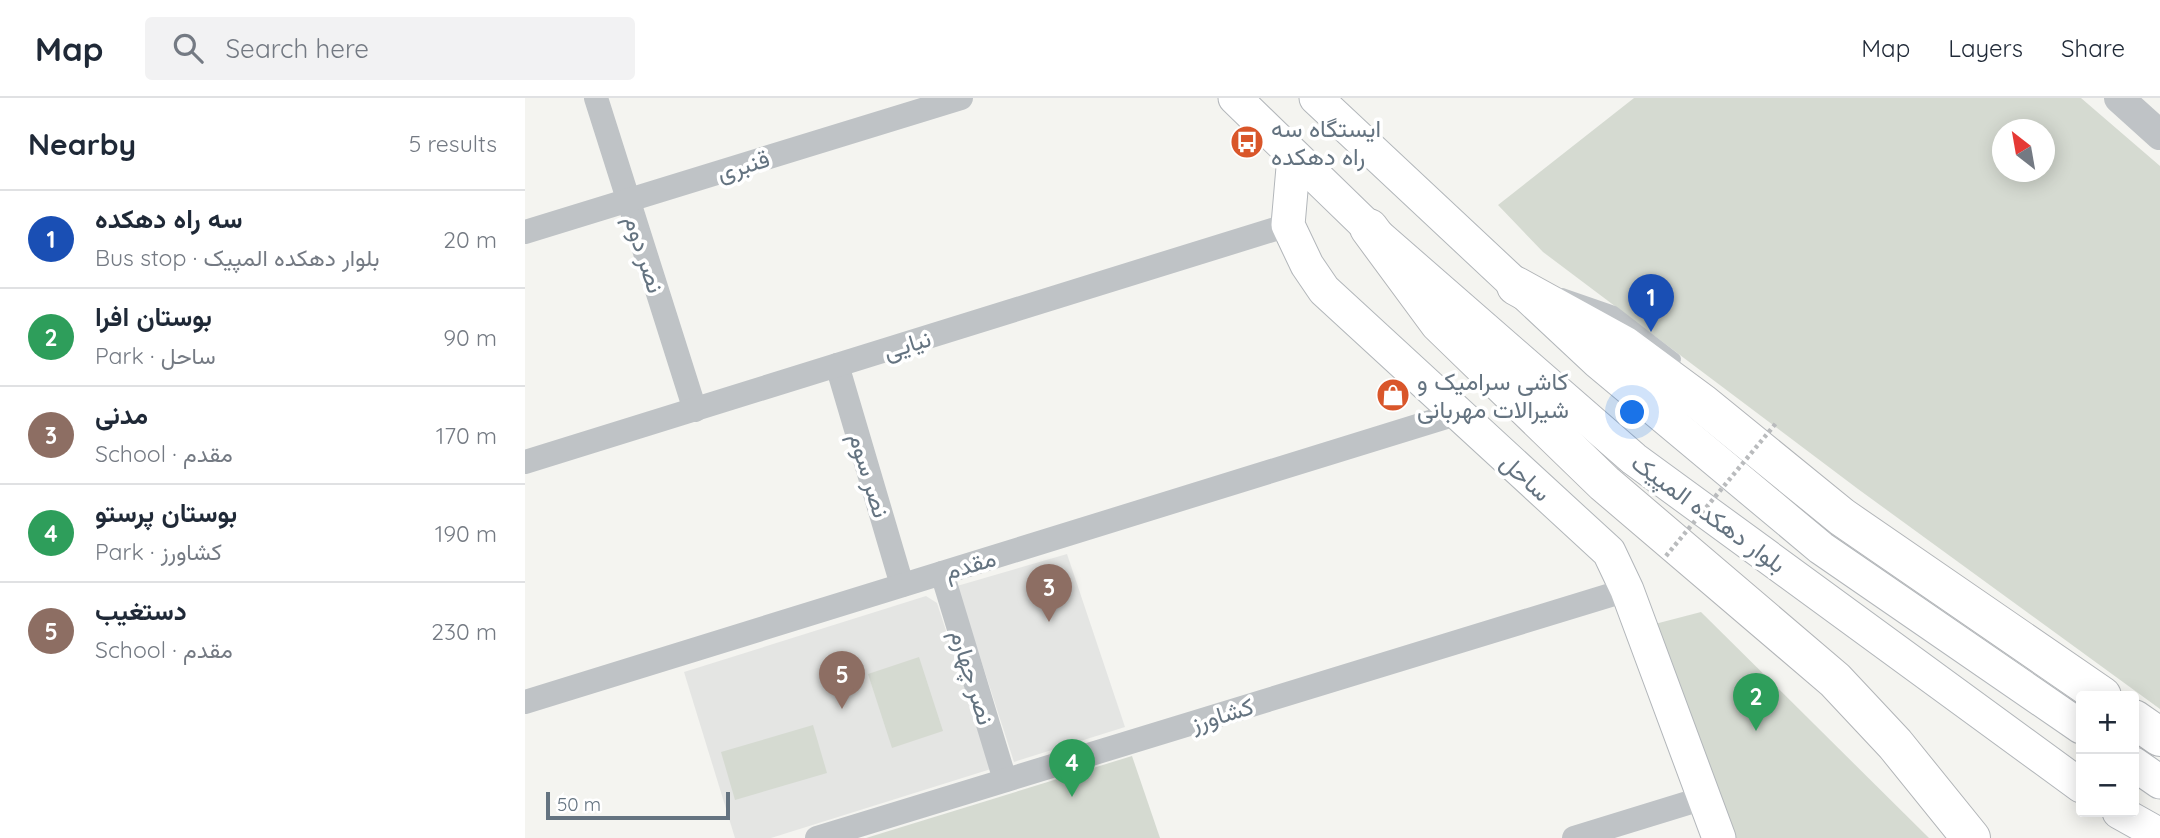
<!DOCTYPE html>
<meta charset="utf-8">
<style>
body{margin:0;font-family:Quicksand,Vazirmatn,sans-serif;background:#f2f2f3;color:#1f2937}
.controls{position:absolute;right:21px;bottom:21px;display:grid;overflow:hidden;border-radius:7px;box-shadow:0 4px 18px #0003}
.controls button{width:63px;height:63px;display:grid;place-items:center;padding:0;border:0;border-bottom:2px solid #e0e1e3;background:#fff;color:#1f2937;font:35px sans-serif}
.compass{position:absolute;left:1467px;top:21px;width:63px;height:63px;border-radius:50%;background:#fff;box-shadow:0 4px 18px #0003;rotate:329deg}
.scale{position:absolute;left:21px;bottom:18px;width:184px;box-sizing:border-box;padding-left:7px;border:4px solid #647380;border-top:0;font-size:19px;line-height:24px;white-space:nowrap;color:#647380;-webkit-text-stroke:5px #fff;paint-order:stroke}
.you{position:absolute;left:1108px;top:315px;width:24px;height:24px;margin:-18px;border:5px solid #fff;border-radius:50%;background:#1a73e8;box-shadow:0 0 0 10px #1a73e833}
.badge{display:grid;place-items:center;width:46px;height:46px;border-radius:50%;background:#d9562a;color:#fff;font-size:23px;font-weight:700}
.pin{position:absolute;translate:-50% -58px;filter:drop-shadow(0 2px 4px #0008)}
.pin::after{content:'';position:absolute;top:37px;width:24px;height:21px;background:inherit;clip-path:polygon(0 0,100% 0,50% 100%)}
.list{margin:0;padding:0;list-style:none}
h2{display:flex;justify-content:space-between;align-items:center;height:91px;margin:0;padding:0 28px;font-size:30px}
h2 small{font-size:23px;font-weight:400;color:#747a83}
.list li{display:grid;grid-template-columns:46px 1fr auto;gap:21px;align-items:center;box-sizing:border-box;height:98px;padding:0 28px;border-top:2px solid #e0e1e3}
.list b{display:block;font-size:26px;white-space:nowrap}
.list p{margin:0;font-size:23px;white-space:nowrap;color:#747a83}
.list em{font-size:23px;font-style:normal;color:#747a83}
.icon{flex:none;width:38px;height:38px;fill:none;stroke:currentColor;stroke-width:2;stroke-linecap:round;stroke-linejoin:round}
.map{position:relative;flex:none;width:1635px;height:740px;overflow:hidden}
header{display:flex;align-items:center;gap:42px;box-sizing:border-box;height:98px;padding:0 35px;background:#fff;border-bottom:2px solid #e0e1e3}
header strong{font-size:33px}
nav{display:flex;gap:38px;margin-inline-start:auto;font-size:24px}
.search{width:490px;height:63px;background:#f2f2f3;display:flex;align-items:center;gap:18px;box-sizing:border-box;padding:0 24px;border-radius:7px;color:#747a83;font-size:26px}
main{display:flex}
aside{flex:1;background:#fff}
.map>svg:first-child{display:block}
.built{fill:#e4e5e3}
.green{fill:#d5dad1;fill-rule:evenodd}
.lines{fill:none;stroke-linecap:round;stroke-linejoin:round}
.secondary-casing{stroke:#b2b6ba;stroke-width:35}
.trunk-casing{stroke:#b2b5b8;stroke-width:40}
.service{stroke:#bfc3c6;stroke-width:12}
.minor{stroke:#bfc3c6;stroke-width:24}
.tertiary{stroke:#bfc3c6;stroke-width:30}
.secondary{stroke:#fff;stroke-width:33}
.trunk{stroke:#fff;stroke-width:38}
.path-bridge{stroke:#b9bbbd;stroke-width:4.5;stroke-dasharray:3.5 3.5;stroke-linecap:butt}
.labels{text-anchor:middle;dominant-baseline:central;stroke-width:7;stroke-linejoin:round;paint-order:stroke}
.poi-label{font-size:24px;fill:#647380;stroke:#fff;text-anchor:start}
.street-label{font-size:24px;fill:#647380;stroke:#fff}
</style>
<header>
<strong>Map</strong>
<div class="search"><svg class="icon" aria-label="search" viewBox="0 0 24 24"><circle cx="10" cy="10" r="6"/><path d="M15 15l6 6"/></svg>Search here</div>
<nav><a>Map</a><a>Layers</a><a>Share</a></nav>
</header>
<main>
<aside>
<h2>Nearby<small>5 results</small></h2>
<ul class="list">
<li><span class="badge" style="background:#1a4fb4">1</span><div><b>سه راه دهکده</b><p>Bus stop · بلوار دهکده المپیک</p></div><em>20 m</em></li>
<li><span class="badge" style="background:#2e9e5b">2</span><div><b>بوستان افرا</b><p>Park · ساحل</p></div><em>90 m</em></li>
<li><span class="badge" style="background:#8d6e63">3</span><div><b>مدنی</b><p>School · مقدم</p></div><em>170 m</em></li>
<li><span class="badge" style="background:#2e9e5b">4</span><div><b>بوستان پرستو</b><p>Park · کشاورز</p></div><em>190 m</em></li>
<li><span class="badge" style="background:#8d6e63">5</span><div><b>دستغیب</b><p>School · مقدم</p></div><em>230 m</em></li>
</ul>
</aside>
<div class="map">
<svg width="1635" height="740" viewBox="0 0 1635 740">
<rect width="100%" height="100%" fill="#f4f4f0"/>
<g class="built">
<polygon points="542,456 600,629 489,664 432,488"/>
<polygon points="401,498 412,505 466,671 246,740 210,740 159,574"/>
</g>
<g class="green">
<path d="M 1109,0 L 1556,0 L 1635,68 L 1635,611 L 1333,391 L 1018,154 L 973,107 ZM 1478,32 L 1520,32 L 1520,74 L 1478,74 Z"/>
<polygon points="1176,514 1404,740 1206,740 1126,527"/>
<polygon points="394,559 418,633 367,650 343,576"/>
<polygon points="288,627 302,675 210,702 196,654"/>
<polygon points="607,658 635,740 341,740"/>
</g>
<g class="lines">
<defs>
<g id="secondary">
<polyline points="710,0 844,130 1109,361 1556,688"/>
<polyline points="791,0 1072,263 1296,450 1556,629"/>
<polyline points="769,58 763,127 782,167 799,192 1084,454 1102,492 1194,740"/>
<polyline points="1609,666 1635,684"/>
<polyline points="1594,714 1635,737"/>
</g>
<g id="trunk">
<polyline points="844,130 914,225 1079,385 1310,582 1370,646 1446,740"/>
<polyline points="991,188 1100,248 1177,305 1317,419 1577,598"/>
<polyline points="1609,621 1635,639"/>
</g>
</defs>
<use href="#secondary" class="secondary-casing"/>
<use href="#trunk" class="trunk-casing"/>
<polyline class="service" points="1037,196 1089,214 1150,261"/>
<g class="minor">
<polyline points="71,0 170,312"/>
<polyline points="0,134 436,0"/>
<polyline points="312,267 377,487"/>
<polyline points="0,364 763,127"/>
<polyline points="417,475 480,682"/>
<polyline points="0,604 931,316"/>
<polyline points="292,740 1102,492"/>
<polyline points="1049,740 1179,700"/>
</g>
<polyline class="tertiary" points="1594,0 1635,37"/>
<use href="#secondary" class="secondary"/>
<use href="#trunk" class="trunk"/>
<polyline class="path-bridge" points="1141,458 1252,324"/>
</g>
<defs>
<symbol id="bus-disc" viewBox="-11 -11 22 22"><circle r="9.5" fill="#d9562a" stroke="#fff"/><path d="M-5-6H5V4H4V6H2V4H-2V6H-4V4H-5ZM-3.5-4V0h7V-4ZM-3.5 1.2v1.5H-2V1.2ZM2 1.2v1.5H3.5V1.2Z" fill="#fff"/></symbol>
<symbol id="shop-disc" viewBox="-11 -11 22 22"><circle r="9.5" fill="#d9562a" stroke="#fff"/><path d="M-5-2.5h2.3a2.7 3.5 0 0 1 5.4 0H5L5.5 6h-11ZM-1.5-2.5h3a1.5 2.3 0 0 0-3 0Z" fill="#fff"/></symbol>
</defs>
<g fill-rule="evenodd">
<use href="#bus-disc" x="703" y="25" width="38" height="38"/>
<use href="#shop-disc" x="849" y="278" width="38" height="38"/>
</g>
<g class="labels">
<g class="poi-label">
<text x="746" y="30">ایستگاه سه<tspan x="746" dy="28">راه دهکده</tspan></text>
<text x="892" y="283">کاشی سرامیک و<tspan x="892" dy="28">شیرالات مهربانی</tspan></text>
</g>
<g class="street-label">
<text transform="translate(218 67) rotate(-17)">قنبری</text>
<text transform="translate(120 156) rotate(72)">نصر دوم</text>
<text transform="translate(382 246) rotate(-17)">نیایی</text>
<text transform="translate(345 377) rotate(73)">نصر سوم</text>
<text transform="translate(1001 379) rotate(42)">ساحل</text>
<text transform="translate(1184 415) rotate(36)">بلوار دهکده المپیک</text>
<text transform="translate(445 466) rotate(-17)">مقدم</text>
<text transform="translate(448 579) rotate(73)">نصر چهارم</text>
<text transform="translate(697 616) rotate(-17)">کشاورز</text>
</g>
</g>
</svg>
<div class="controls">
<button>+</button>
<button>−</button>
</div>
<svg class="compass" viewBox="-18 -18 36 36"><path d="M0-13l5 13h-10z" fill="#e53935"/><path d="M0 13l5-13h-10z" fill="#747a83"/></svg>
<div class="scale">50 m</div>
<div class="you"></div>
<div class="pin badge" style="left:1126px;top:234px;background:#1a4fb4">1</div>
<div class="pin badge" style="left:1231px;top:633px;background:#2e9e5b">2</div>
<div class="pin badge" style="left:524px;top:524px;background:#8d6e63">3</div>
<div class="pin badge" style="left:547px;top:699px;background:#2e9e5b">4</div>
<div class="pin badge" style="left:317px;top:611px;background:#8d6e63">5</div>
</div>
</main>
